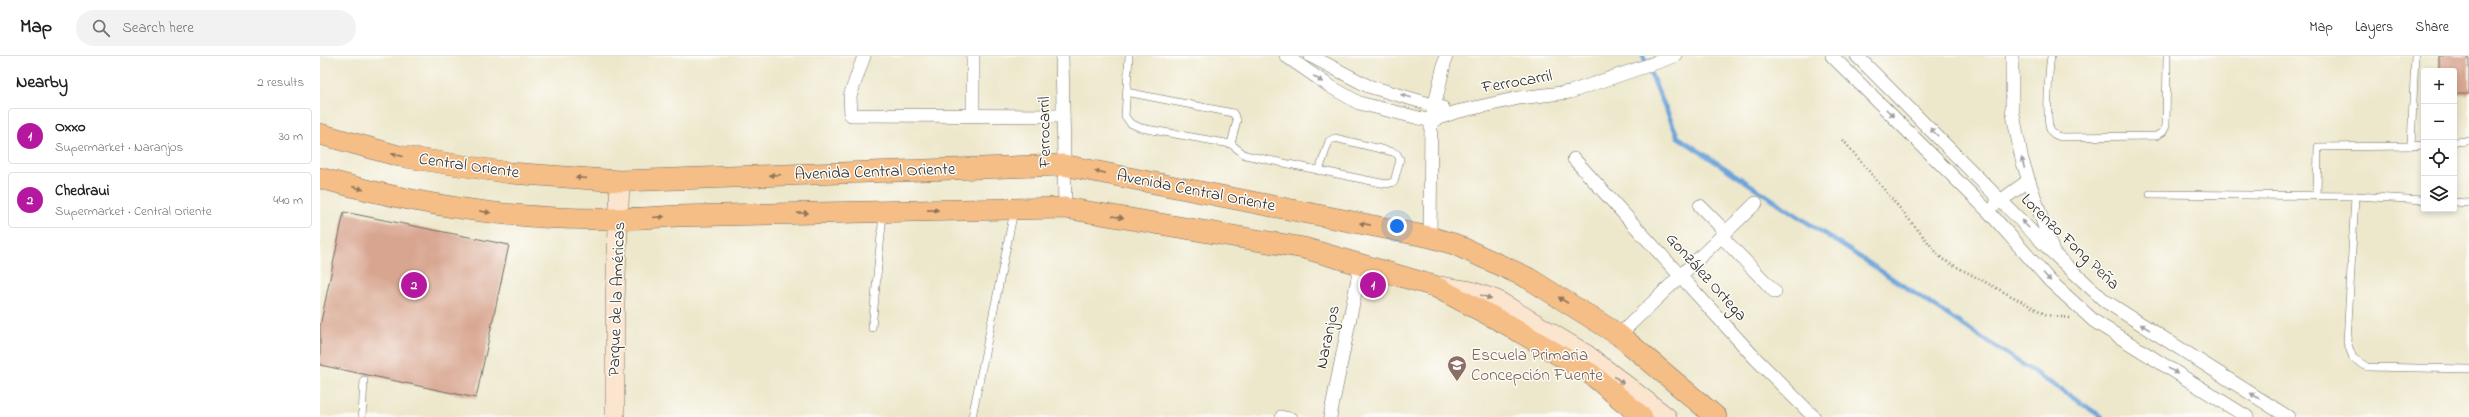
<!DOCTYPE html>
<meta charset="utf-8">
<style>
body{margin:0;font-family:"Indie Flower",sans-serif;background:#f2f2f2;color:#202124}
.controls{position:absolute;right:12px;top:12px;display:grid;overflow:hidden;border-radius:4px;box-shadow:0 2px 6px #0003}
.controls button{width:36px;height:36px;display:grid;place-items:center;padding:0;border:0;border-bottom:1px solid #e0e0e0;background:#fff;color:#202124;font:20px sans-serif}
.you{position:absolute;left:1077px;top:170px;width:14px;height:14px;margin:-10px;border:3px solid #fff;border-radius:50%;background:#1a73e8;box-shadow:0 0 0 6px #1a73e833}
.badge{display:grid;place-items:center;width:26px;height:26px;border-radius:50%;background:#b5179e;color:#fff;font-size:13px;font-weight:700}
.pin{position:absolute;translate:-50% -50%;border:2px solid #fff;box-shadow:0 1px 4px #0006}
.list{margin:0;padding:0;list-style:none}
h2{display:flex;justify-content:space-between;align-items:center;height:52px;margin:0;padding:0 16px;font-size:17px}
h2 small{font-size:13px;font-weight:400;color:#757577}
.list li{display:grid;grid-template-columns:26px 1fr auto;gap:12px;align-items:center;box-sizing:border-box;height:56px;margin:0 8px 8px;padding:0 8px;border:1px solid #e0e0e0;border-radius:4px}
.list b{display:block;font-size:15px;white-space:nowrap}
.list p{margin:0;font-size:13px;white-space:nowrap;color:#757577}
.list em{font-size:13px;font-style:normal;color:#757577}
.icon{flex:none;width:22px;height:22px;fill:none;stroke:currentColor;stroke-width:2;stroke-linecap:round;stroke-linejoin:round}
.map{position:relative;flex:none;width:2149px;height:361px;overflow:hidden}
header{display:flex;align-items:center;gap:24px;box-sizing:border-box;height:56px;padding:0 20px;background:#fff;border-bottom:1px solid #e0e0e0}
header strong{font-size:19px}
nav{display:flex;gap:22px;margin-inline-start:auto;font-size:14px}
.search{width:280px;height:36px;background:#f2f2f2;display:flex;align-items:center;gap:10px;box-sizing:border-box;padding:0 14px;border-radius:22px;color:#757577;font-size:15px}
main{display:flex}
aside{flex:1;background:#fff}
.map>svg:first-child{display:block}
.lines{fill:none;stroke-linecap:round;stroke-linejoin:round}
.stream{stroke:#6ba3da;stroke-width:4.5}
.building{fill:#d8a590}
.lane-casing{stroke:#6f6d63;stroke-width:8}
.street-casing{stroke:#6f6d63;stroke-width:14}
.secondary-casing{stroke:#6f6d63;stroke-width:20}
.primary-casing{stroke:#6f6d63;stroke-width:22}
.path{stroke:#6f6d63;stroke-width:2.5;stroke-dasharray:1 3;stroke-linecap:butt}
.lane{stroke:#fff;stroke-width:7}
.street{stroke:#fff;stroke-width:13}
.secondary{stroke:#fbe5cf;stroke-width:19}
.primary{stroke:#f6be87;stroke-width:21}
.oneway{fill:#a0a0a0}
.oneway2{fill:#907459}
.oneway3{fill:#93887d}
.labels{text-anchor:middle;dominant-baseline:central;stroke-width:3;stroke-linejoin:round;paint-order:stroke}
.street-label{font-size:17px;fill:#2b2b2b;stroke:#fdfcf7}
.education-label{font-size:17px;fill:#785e54;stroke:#fdfcf7;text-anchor:start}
</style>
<header>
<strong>Map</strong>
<div class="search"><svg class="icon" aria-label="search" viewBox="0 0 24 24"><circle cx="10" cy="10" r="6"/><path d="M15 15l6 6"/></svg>Search here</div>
<nav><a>Map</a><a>Layers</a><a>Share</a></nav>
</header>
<main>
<aside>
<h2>Nearby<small>2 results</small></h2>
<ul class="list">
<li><span class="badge">1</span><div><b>Oxxo</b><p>Supermarket · Naranjos</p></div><em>30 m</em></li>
<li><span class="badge">2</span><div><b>Chedraui</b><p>Supermarket · Central Oriente</p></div><em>440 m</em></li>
</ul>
</aside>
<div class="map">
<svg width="2149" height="361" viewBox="0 0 2149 361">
<rect width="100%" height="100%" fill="#fdfcf7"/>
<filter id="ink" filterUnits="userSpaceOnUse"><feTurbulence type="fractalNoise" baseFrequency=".025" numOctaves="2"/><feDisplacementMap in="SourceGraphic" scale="8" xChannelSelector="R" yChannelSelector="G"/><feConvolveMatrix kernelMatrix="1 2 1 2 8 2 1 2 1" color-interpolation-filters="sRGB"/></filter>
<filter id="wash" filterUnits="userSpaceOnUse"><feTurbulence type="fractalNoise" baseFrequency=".012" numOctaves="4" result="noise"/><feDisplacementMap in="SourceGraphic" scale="16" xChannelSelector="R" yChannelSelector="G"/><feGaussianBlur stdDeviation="0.9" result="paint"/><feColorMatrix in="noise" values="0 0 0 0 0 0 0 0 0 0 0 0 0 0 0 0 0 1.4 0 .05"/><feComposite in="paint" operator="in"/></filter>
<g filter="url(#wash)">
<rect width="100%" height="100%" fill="#ede7cb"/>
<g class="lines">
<polyline class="stream" points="1323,0 1358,81 1782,361"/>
</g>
<g id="blocks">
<g class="building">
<polygon points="2119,0 2149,0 2149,38 2134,38 2134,15 2119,15"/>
<polygon points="24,156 189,189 156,342 0,309 0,270"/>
</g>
</g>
</g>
<g filter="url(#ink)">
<use href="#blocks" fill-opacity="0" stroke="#6f6d63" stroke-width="1"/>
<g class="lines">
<defs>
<g id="lane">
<path d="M 1731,0 C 1729,13 1725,66 1731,75 C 1733,79 1737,80 1741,81 L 1836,80 L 1843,76 L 1846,70 L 1847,0"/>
<polyline points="2095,0 2091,90 2104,89"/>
<polyline points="806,36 913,57 917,64 911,88 821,72 810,67 805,60 809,0"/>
<polyline points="2134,86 2149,85"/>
<polyline points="911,88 925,99 1066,128 1074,126 1080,103 1077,98 1073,96 1015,82 1009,85 999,115"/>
<polyline points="1830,138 2035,140 2104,144"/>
<polyline points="1997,140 1998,91 2091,90"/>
<polyline points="2035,140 2027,286 2033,302 2047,311 2149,313"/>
<polyline points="2134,146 2149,147"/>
<polyline points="552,272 563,158"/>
<polyline points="42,361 44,324"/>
<polyline points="652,361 694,155"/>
<polyline points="959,361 960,358 974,361"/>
</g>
<g id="street">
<polyline points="544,0 530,40 531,59 743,60"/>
<polyline points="742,0 745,152"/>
<polyline points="966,0 1011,31 1039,47 1111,65 1136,56 1199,42 1250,36 1355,0"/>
<polyline points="991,0 1048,30 1123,52"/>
<polyline points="1512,0 1669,156 1730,225 1774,265 1927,361"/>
<polyline points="1537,0 1733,197 1785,245 1968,361"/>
<polyline points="1692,0 1692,53 1702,104 1732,193"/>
<polyline points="653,59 653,0"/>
<polyline points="1254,103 1435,302 1494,361"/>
<polyline points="1676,148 1708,125"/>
<polyline points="1380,150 1406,176"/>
<polyline points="1401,180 1455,236"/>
<polyline points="1110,181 1111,65 1126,0"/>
<polyline points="1299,279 1436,147"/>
<polyline points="1010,361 1041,207"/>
</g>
<g id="secondary">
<polyline points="1119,230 1151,235 1177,244 1266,298 1347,361"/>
<polyline points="295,361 295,245 300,125"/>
</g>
<g id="primary">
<polyline points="0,78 79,100 190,117 300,125 743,109 1110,181 1134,188 1208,222 1299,279 1396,361"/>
<path d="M 0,122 C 120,155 233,170 357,160 L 745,152 L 984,192 L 1114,230 L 1190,270 L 1271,318 L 1322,361"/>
</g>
</defs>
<use href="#lane" class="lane-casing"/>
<use href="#street" class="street-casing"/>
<use href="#secondary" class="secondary-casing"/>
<use href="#primary" class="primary-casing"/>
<polyline class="path" points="1523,84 1622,203 1727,259 1750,262"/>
<use href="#lane" class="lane"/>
<use href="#street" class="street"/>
<use href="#secondary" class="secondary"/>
<use href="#primary" class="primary"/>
</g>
<defs><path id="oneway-solid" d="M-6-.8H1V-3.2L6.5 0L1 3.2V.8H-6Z"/></defs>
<g class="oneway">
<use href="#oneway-solid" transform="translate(998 23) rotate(35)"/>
<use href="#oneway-solid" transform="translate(1086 40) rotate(-164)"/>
<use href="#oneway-solid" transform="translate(1570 57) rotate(45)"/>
<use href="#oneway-solid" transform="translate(1614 76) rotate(-135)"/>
<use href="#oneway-solid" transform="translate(1703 107) rotate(-105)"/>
<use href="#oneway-solid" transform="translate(1705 168) rotate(-135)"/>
<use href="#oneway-solid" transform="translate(1727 221) rotate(48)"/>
<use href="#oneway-solid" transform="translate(1825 271) rotate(-149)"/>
<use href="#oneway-solid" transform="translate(1853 315) rotate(32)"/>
<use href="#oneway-solid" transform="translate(1935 340) rotate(-148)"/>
</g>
<g class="oneway2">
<use href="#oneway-solid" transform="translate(77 99) rotate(-167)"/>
<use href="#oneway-solid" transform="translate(780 116) rotate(-169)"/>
<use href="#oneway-solid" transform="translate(455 119) rotate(178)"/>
<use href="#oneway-solid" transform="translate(261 122) rotate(-176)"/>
<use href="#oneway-solid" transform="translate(38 132) rotate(15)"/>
<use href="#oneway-solid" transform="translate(613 154) rotate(-1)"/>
<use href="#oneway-solid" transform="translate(165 156) rotate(9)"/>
<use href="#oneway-solid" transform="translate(483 157) rotate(-1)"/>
<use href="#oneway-solid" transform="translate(339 161) rotate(-5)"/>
<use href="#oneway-solid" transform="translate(798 161) rotate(10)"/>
<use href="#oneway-solid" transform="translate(1045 168) rotate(-169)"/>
<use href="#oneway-solid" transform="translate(1243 244) rotate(-147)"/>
</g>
<g class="oneway3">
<use href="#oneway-solid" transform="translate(1166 241) rotate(19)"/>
<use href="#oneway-solid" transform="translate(1299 324) rotate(38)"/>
</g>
</g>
<defs>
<symbol id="school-pin" viewBox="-11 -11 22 30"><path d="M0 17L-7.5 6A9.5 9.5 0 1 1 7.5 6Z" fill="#8d6e63" stroke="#fdfcf7"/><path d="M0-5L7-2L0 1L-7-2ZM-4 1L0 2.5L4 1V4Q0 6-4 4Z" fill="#fff"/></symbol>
</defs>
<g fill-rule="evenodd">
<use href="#school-pin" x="1126" y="298" width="22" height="30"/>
</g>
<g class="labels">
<g class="street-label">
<text transform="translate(1197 26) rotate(-10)">Ferrocarril</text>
<text transform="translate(725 76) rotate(-91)">Ferrocarril</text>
<text transform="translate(149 110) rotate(8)">Central Oriente</text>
<text transform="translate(555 116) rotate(-2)">Avenida Central Oriente</text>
<text transform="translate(876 135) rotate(11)">Avenida Central Oriente</text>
<text transform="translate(1750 186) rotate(44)">Lorenzo Fong Peña</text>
<text transform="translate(1386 221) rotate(48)">González Ortega</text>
<text transform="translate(297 243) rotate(-88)">Parque de la Américas</text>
<text transform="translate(1008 281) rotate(-78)">Naranjos</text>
</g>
<g class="education-label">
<text x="1151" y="299">Escuela Primaria<tspan x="1151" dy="20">Concepción Fuente</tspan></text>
</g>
</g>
</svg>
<div class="controls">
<button>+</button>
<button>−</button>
<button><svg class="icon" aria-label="locate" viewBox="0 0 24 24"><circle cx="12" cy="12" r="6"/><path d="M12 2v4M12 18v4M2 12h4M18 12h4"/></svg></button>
<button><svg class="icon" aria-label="layers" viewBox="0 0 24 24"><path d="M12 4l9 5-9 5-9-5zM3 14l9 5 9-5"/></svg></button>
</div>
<div class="you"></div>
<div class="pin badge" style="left:1053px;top:229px">1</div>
<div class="pin badge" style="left:94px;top:229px">2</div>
</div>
</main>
